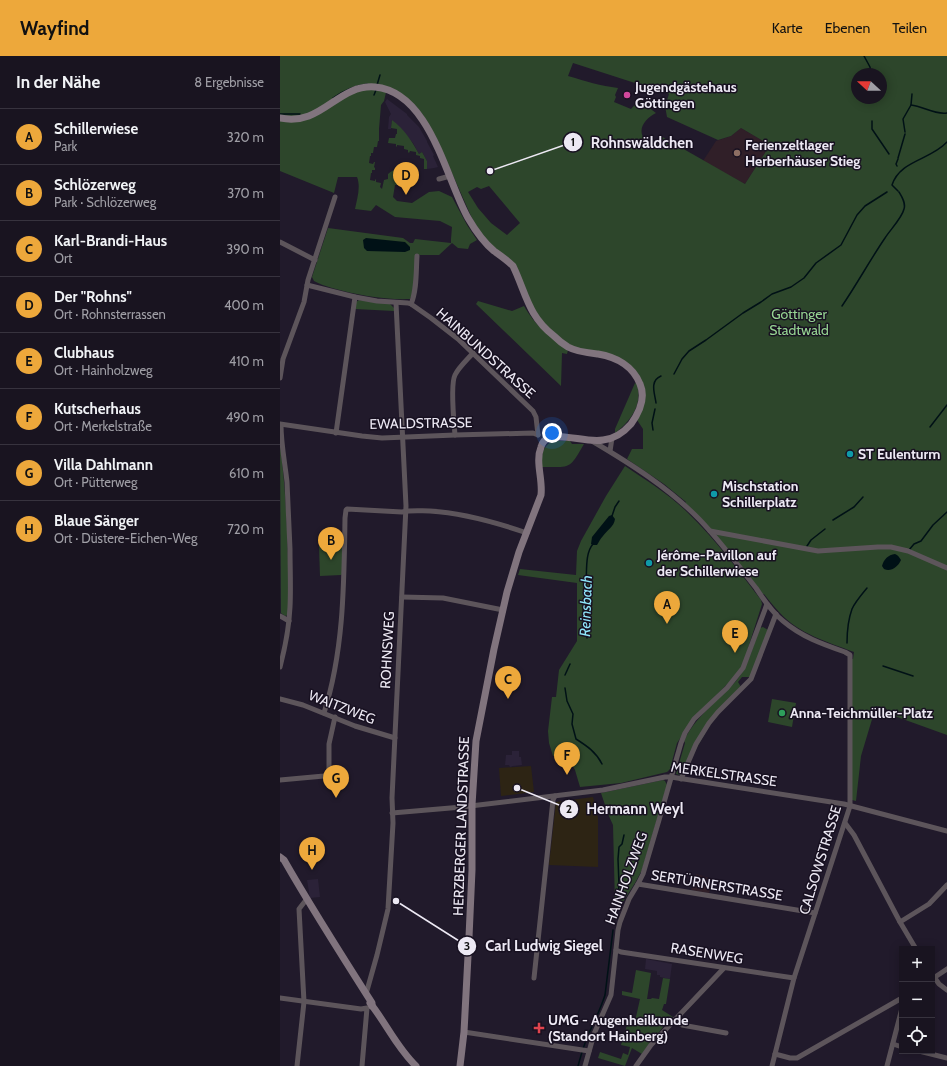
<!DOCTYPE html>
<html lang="de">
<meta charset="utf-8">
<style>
body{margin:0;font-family:Cabin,sans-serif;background:#26212d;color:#f1f3f6}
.controls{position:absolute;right:12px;bottom:12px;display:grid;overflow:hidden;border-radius:0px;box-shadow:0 2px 10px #0003}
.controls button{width:36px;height:36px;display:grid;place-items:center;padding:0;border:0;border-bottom:1px solid #37333e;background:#191420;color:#f1f3f6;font:20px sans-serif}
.compass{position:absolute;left:571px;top:12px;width:36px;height:36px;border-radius:50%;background:#191420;box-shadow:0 2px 10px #0003;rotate:291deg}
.you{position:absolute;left:272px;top:377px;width:14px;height:14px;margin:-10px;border:3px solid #fff;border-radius:50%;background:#1a73e8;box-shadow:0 0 0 6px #1a73e833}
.badge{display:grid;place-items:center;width:26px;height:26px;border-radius:50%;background:#eda83b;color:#111;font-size:13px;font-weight:700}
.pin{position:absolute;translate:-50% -33px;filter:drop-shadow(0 1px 2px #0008)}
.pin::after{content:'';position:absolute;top:21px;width:14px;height:12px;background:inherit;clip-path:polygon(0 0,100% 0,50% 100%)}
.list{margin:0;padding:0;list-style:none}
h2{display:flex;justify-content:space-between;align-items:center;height:52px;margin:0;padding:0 16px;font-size:17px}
h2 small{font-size:13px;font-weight:400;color:#9f9ea5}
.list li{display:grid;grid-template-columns:26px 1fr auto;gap:12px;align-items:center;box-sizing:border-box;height:56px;padding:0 16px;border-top:1px solid #37333e}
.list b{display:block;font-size:15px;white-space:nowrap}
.list p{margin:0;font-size:13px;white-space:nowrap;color:#9f9ea5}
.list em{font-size:13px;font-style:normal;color:#9f9ea5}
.icon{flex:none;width:22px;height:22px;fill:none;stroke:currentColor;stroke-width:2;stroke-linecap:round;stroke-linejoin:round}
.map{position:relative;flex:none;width:667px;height:1010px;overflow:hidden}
header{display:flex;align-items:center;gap:24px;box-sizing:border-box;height:56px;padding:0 20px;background:#eda83b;color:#111}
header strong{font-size:19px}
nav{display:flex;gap:22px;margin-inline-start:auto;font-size:14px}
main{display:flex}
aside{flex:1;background:#191420}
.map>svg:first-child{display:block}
.commercial{fill:#2d2414}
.built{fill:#2b2238}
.education{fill:#301f28}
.green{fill:#2d462b;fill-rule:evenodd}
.water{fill:#001116}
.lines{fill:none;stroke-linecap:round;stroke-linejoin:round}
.stream{stroke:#001116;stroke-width:1.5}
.street{stroke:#5d555b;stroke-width:5}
.secondary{stroke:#81747e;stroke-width:7}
.hotel-dot{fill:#d1479c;stroke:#181121;stroke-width:1.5}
.education-dot{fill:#8d6e63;stroke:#181121;stroke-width:1.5}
.culture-dot{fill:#0f9aa8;stroke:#181121;stroke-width:1.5}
.leisure-dot{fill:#2e9e5b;stroke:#181121;stroke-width:1.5}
.health-dot{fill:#e0444e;stroke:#181121;stroke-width:1.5}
.labels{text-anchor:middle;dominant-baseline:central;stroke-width:3;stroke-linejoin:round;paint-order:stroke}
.poi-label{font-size:14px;font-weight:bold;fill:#ede9f4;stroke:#181121;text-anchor:start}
.park-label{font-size:14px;fill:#96d492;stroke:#181121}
.street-label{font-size:14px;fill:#ede9f4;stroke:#181121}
.water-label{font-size:15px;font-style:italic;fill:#8fe6fa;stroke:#181121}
.leader{fill:none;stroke:#ede9f4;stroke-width:1.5}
.callout-dot{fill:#ede9f4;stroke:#181121;stroke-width:1.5}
.mark-label{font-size:12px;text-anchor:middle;font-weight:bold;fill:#111}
.callout-label{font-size:15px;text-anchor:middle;font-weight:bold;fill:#ede9f4;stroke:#181121;stroke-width:3;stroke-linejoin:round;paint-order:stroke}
</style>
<header>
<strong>Wayfind</strong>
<nav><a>Karte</a><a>Ebenen</a><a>Teilen</a></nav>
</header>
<main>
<aside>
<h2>In der Nähe<small>8 Ergebnisse</small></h2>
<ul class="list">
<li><span class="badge">A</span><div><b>Schillerwiese</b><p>Park</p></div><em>320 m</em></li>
<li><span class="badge">B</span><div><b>Schlözerweg</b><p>Park · Schlözerweg</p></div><em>370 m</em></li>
<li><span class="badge">C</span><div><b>Karl-Brandi-Haus</b><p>Ort</p></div><em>390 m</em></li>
<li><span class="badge">D</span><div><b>Der &quot;Rohns&quot;</b><p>Ort · Rohnsterrassen</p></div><em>400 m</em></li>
<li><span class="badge">E</span><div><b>Clubhaus</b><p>Ort · Hainholzweg</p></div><em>410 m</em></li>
<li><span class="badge">F</span><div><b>Kutscherhaus</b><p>Ort · Merkelstraße</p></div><em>490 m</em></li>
<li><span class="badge">G</span><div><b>Villa Dahlmann</b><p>Ort · Pütterweg</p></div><em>610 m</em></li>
<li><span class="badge">H</span><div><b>Blaue Sänger</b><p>Ort · Düstere-Eichen-Weg</p></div><em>720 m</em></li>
</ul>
</aside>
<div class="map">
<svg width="667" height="1010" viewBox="0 0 667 1010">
<rect width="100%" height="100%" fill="#211a2b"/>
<g class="commercial">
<polygon points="251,710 254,736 221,740 219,712"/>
<polygon points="313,741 318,762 318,811 269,809 276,746"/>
</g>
<g class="built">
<polygon points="107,43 127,58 127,59 139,71 147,85 147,86 154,99 153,100 158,111 154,112 147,113 147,105 142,96 139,98 133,87 112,64 111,73 108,73 109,61 111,58 105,46"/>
<polygon points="232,695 239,695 239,701 241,701 242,709 233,710 230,711 229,709 225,709 226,699 232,699"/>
<polygon points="38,823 40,841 30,842 27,824"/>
<polygon points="366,903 392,908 390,923 380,921 380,919 377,919 377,915 365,913"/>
</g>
<g class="education">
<polygon points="461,72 490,89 465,128 423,105 436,85 451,80"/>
<polygon points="416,818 433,823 429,837 411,834"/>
</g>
<g class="green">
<path d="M 0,0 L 667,0 L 667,679 L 606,657 L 607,653 L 596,650 L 581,700 L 576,745 L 572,744 L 572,603 L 573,603 L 574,596 C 548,586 519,578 500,557 C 494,551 489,544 484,538 L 483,538 C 458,507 435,474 405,447 L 406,446 L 384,428 L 347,403 L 352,393 L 363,393 L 363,373 L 357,364 L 364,344 L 349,309 L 289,289 L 264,268 L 252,252 L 237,212 L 204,183 L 191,160 L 156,81 L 143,59 L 134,48 L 107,32 L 104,45 L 101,49 L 99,73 L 99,85 L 98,85 L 97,91 L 94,91 L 93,97 L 91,97 L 91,100 L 90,100 L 89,107 L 93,108 L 94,106 L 95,106 L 94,111 L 95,112 L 95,114 L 92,114 L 92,117 L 91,117 L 90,124 L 95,125 L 95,123 L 96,124 L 96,126 L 101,127 L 100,131 L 102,133 L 104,124 L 108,123 L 108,118 C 112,115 117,111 122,115 C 121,120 117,124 117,129 L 115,129 L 113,141 L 117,145 L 132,147 L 149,136 L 159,135 L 172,141 L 187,169 L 197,184 L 190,188 L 188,193 L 178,192 L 172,187 L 159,199 L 136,199 L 134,234 L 130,243 C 104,244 77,239 52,232 C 46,230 39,228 34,225 L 32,221 L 48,172 L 123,182 L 130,187 L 133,187 L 135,183 L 171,187 L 171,183 L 172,171 L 160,165 L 115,161 L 96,149 L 91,155 L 75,153 C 77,143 81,131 77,121 L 58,121 L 54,137 L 0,115 ZM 293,7 L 389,38 L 385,50 L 387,61 L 438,84 L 451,80 L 461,72 L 490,89 L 465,128 L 379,79 L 377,91 C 373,89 367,87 365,84 C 356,73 366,62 376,57 L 364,48 L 360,43 L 351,53 L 334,46 L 336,41 L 335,39 L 338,32 C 321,30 305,25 288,20 ZM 577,18 L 601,18 L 601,42 L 577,42 ZM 209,130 L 240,167 L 227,179 L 211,167 L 198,152 L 188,136 L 197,131 L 201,133 Z"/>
<path d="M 112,64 C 124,73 132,85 139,98 L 142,96 L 147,105 L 147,113 L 144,113 L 144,103 L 140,102 L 140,100 L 136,99 L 136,96 L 130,95 L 129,97 L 128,96 L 128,94 L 124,93 L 124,90 L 117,89 L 117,91 L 116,90 L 116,88 L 108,87 L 109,82 L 115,82 L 116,78 L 117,78 L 117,73 L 111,72 Z"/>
<polygon points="79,244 110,248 114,252 114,255 75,253 76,246"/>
<path d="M 198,245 L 232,255 L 244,250 C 256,271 269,279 288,294 L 287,298 L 282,297 L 281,330 L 196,248 Z"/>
<path d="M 355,327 L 357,328 C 363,348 351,365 335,377 L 335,373 Z"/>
<path d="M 273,385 L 290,385 L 292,388 L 304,388 C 289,414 291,411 262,411 C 261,400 262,390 273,385 Z"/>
<path d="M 0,387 C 7,444 9,502 8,559 L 5,560 L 1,557 Z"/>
<path d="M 345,410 C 367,425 389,438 408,457 C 436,484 458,514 481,544 L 482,548 L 463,608 L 458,617 L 413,663 L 397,687 L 390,713 L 387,716 L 341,727 L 300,731 L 295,714 L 286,698 L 273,700 L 269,687 L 268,675 L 272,641 L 276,641 L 279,614 L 297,585 L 297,527 L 238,519 L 240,513 L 296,519 L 297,495 L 301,485 L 326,440 Z"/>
<polygon points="63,487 62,518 61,519 40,520 39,490"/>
<path d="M 483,571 L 488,574 L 470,621 L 462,621 L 458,626 L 461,631 L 438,655 L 401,719 L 396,718 L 405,687 L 404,685 C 415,661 438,645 456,625 C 469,610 473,589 480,572 Z"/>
<polygon points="492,643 516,647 512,671 488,666"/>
<polygon points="383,724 385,725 387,729 362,814 355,827 341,849 335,849 333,769 328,758 321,737"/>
<polygon points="356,914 371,917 367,943 371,943 372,942 379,943 383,922 390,923 386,948 384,948 382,954 393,961 391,963 388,960 381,968 383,971 362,998 352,992 345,1010 318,1002 320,996 341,1003 343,997 348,999 350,991 341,989 347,969 354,970 360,943 342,939 342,935 352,937"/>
</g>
<g class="water">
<polygon points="86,182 125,186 130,191 130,194 125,196 87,195 84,192 83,184"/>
<path d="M 332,459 L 335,463 C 334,471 327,474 323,480 C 320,483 319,486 317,489 L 313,489 L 311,488 L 312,481 L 329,460 Z"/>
<path d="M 615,498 C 618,499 619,501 621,504 C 618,511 611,516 604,513 L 602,510 C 604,503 608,499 615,498 Z"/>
</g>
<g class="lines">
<g class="stream">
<polyline points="584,0 590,11 591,18"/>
<polyline points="97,29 100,19"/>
<polyline points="94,39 96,34"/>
<path d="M 53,42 C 64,34 74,30 87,28"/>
<polyline points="594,46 594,42"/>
<path d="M 631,49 C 643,50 654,59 667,57"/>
<polyline points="0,58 20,58"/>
<polyline points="592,65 592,73 609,98"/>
<polyline points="625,76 623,63 631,49 632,38"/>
<polyline points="618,102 625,78"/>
<polyline points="617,110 616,108 618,103"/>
<path d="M 618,135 L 612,129 C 620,104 651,104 667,86"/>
<path d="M 562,250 C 577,228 590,204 605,182 C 610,174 622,162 624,153 C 626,147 622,141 619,136"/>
<polyline points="394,318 402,303 409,295 426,284 463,257 481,246 492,238 511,231 524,222 536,207 561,189 577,159 585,150 607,136"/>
<path d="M 376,347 C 375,338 369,325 381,320"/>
<polyline points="650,371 667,349"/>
<polyline points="373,374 372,367 375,353"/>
<polyline points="332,460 335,451 339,445"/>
<polyline points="553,464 574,451 583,441"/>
<polyline points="527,490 531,484 545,473"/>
<polyline points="629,494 634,488 641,485 653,469 667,456"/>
<path d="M 306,527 C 307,515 305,497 313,488"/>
<polyline points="304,544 303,559 305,564"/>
<polyline points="306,572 307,582"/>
<path d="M 567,587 C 567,576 568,564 572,553 C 575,546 582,538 587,532"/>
<polyline points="603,610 633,620"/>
<polyline points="285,619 290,608"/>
<path d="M 285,632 L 287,645 L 293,658 L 292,668 L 296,683 C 307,690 316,696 322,708"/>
<polyline points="337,848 339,829 338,803 339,791 342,788 344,779"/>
<path d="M 298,1010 C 301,999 304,988 309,977 C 315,964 321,952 325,939 L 333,874"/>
</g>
<g class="street">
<polyline points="159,123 170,120"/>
<polyline points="0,186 35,204"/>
<polyline points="27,229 75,241 97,245 128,247 131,248 151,262 178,283 202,306 253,355 256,361 258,379"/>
<path d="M 131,248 C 137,234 136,215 137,200"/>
<polyline points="0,322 3,303 24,246 28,224 55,141"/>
<polyline points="0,368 82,380 102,382 175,379 253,377 258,379"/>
<polyline points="56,377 75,241"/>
<path d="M 175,379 C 174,366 170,329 175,319 C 179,311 187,304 193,297"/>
<path d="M 312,385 C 351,408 389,432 420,464 C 440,485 458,509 476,532 C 484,544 492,556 503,565 C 522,581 542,588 565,596 L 570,599 L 570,750 L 514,922 L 492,1010"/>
<polyline points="330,395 332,382"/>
<polyline points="430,475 538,495 598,491 611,491 628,495 667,512"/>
<polyline points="122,541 163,542 223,554"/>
<polyline points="0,560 9,565"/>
<path d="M 0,611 C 5,592 9,572 10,551 C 11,532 10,513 10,493 C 9,471 8,448 7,426 C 5,407 1,388 1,369"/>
<polyline points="0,643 23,649 75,670 115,682"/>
<path d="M 44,657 C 64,594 64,527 65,462 L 66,454 L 67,453 L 122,456 C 131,454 140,455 150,455 C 183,457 215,466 247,477"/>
<polyline points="401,723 416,688 429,667 438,656 471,623 496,558"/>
<polyline points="0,724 44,720 47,718 49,713 49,688 55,661"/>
<polyline points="112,757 182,751 323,734 385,721 391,721 564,748 667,775"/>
<polyline points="565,767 574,779 620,866 636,893"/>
<polyline points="358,828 535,857"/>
<polyline points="620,866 649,848 667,829"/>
<polyline points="336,894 341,896 514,922"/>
<polyline points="652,918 659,928 667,934"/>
<polyline points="254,922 273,744 275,740"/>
<polyline points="652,923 667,913"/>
<polyline points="86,938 97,899 108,853 113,767 112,742 126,450 116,247"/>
<polyline points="0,942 81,953 87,952 82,1010"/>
<polyline points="394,964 402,969 446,977"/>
<polyline points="184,976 309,995"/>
<polyline points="613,988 622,991"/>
<polyline points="639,995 667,1002"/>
<polyline points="495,998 510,1002 517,1002 622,942"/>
<polyline points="17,1010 24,946 19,853 26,844"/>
<polyline points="305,1010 314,978 331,939 335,902 338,874 340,866 349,843 358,828 363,818 379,764 401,687 405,677 414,663 447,632 463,612 487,548"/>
<polyline points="356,1010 371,989 444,912"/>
<polyline points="607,1010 622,952"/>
</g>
<g class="secondary">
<path d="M 0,62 C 42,71 57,28 95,31 C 150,36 166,123 188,162 C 195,174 203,186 214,195 C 221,200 227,204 233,210 C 246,237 248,260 274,280 C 278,284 283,288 288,291 C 297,296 308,297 318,298 C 336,301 353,310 360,328 C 366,342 359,357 351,368 C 344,376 334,383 323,384 C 307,387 283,377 268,382 C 264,384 262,387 261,391 C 255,406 263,423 261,439 L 239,496 L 227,536 L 214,593 L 196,685 L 192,749 L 192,814 L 189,881 L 184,976 L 180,1010"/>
<path d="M 0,801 L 4,804 C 32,853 62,900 92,947 L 92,950"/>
<path d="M 90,947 C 106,967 117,992 136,1010"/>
</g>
</g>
<circle class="hotel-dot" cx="347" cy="39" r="4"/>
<circle class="education-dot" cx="457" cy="97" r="4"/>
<g class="culture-dot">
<circle cx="570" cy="398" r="4"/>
<circle cx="434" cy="438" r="4"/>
<circle cx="369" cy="507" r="4"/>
</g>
<circle class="leisure-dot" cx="502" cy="657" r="4"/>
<path class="health-dot" d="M257 966h4v4h4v4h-4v4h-4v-4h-4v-4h4z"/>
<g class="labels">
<g class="poi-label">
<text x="355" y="31">Jugendgästehaus<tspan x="355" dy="16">Göttingen</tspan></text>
<text x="465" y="89">Ferienzeltlager<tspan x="465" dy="16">Herberhäuser Stieg</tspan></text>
<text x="578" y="398">ST Eulenturm</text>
<text x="442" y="430">Mischstation<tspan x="442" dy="16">Schillerplatz</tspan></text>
<text x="377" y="499">Jérôme-Pavillon auf<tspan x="377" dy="16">der Schillerwiese</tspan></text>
<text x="510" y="657">Anna-Teichmüller-Platz</text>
<text x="268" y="964">UMG - Augenheilkunde<tspan x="268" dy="16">(Standort Hainberg)</tspan></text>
</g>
<g class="park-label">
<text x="519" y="258">Göttinger<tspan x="519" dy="16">Stadtwald</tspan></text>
</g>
<g class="street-label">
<text transform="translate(206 297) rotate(42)">HAINBUNDSTRASSE</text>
<text transform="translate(141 367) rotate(-1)">EWALDSTRASSE</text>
<text transform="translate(107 594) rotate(-87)">ROHNSWEG</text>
<text transform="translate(62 651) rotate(21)">WAITZWEG</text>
<text transform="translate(444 718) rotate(8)">MERKELSTRASSE</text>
<text transform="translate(181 770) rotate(-88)">HERZBERGER LANDSTRASSE</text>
<text transform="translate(540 804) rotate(-73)">CALSOWSTRASSE</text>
<text transform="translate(346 822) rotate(-70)">HAINHOLZWEG</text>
<text transform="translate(437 829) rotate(9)">SERTÜRNERSTRASSE</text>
<text transform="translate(427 897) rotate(9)">RASENWEG</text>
</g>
<g class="water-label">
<text transform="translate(306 550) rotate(-88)">Reinsbach</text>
</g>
</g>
<path class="leader" d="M210 115L293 86M237 732L289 753M116 845L187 890"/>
<g class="callout-dot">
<circle cx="210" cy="115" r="4"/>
<circle cx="237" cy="732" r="4"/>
<circle cx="116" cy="845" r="4"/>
<circle cx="293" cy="86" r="10"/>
<circle cx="289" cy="753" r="10"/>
<circle cx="187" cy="890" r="10"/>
</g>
<g class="mark-label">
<text x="293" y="90">1</text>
<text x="289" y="757">2</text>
<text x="187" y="894">3</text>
</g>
<g class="callout-label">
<text x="362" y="92">Rohnswäldchen</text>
<text x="355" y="758">Hermann Weyl</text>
<text x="264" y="895">Carl Ludwig Siegel</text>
</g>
</svg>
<div class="controls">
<button>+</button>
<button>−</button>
<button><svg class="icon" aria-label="locate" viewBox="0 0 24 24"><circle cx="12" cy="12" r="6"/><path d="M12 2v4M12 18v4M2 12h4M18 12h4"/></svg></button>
</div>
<svg class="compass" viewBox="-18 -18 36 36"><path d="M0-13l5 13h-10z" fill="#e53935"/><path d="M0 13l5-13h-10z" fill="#9f9ea5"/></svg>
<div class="you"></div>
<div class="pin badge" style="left:387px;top:568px">A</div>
<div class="pin badge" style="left:51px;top:504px">B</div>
<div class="pin badge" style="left:228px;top:643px">C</div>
<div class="pin badge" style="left:126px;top:139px">D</div>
<div class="pin badge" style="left:455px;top:597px">E</div>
<div class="pin badge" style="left:287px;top:719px">F</div>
<div class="pin badge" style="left:56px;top:742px">G</div>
<div class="pin badge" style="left:32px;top:814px">H</div>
</div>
</main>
